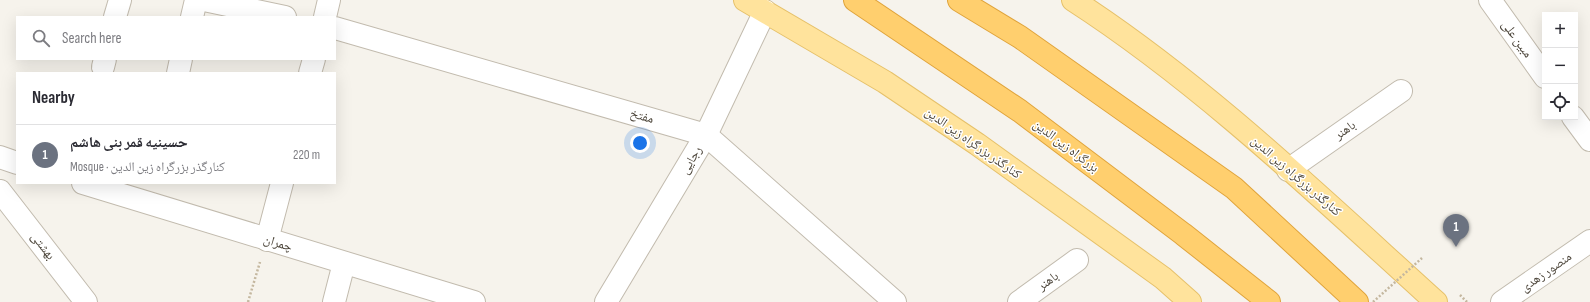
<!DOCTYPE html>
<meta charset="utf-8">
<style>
body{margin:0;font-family:"Sofia Sans Condensed","Noto Naskh Arabic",sans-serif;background:#f7f7f7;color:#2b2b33}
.controls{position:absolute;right:12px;top:12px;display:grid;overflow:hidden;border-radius:0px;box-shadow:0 4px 16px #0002}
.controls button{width:36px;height:36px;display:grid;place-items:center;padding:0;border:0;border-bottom:1px solid #e1e1e2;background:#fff;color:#2b2b33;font:20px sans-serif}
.you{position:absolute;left:640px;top:143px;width:14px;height:14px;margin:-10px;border:3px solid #fff;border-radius:50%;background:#1a73e8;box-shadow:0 0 0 6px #1a73e833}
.badge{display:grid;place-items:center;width:26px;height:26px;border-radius:50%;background:#d93025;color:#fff;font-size:13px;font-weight:700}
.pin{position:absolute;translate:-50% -33px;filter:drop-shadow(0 1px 2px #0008)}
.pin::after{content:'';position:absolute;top:21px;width:14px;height:12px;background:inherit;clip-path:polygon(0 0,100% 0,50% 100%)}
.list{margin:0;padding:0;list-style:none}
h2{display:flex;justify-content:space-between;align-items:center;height:52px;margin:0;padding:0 16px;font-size:17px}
h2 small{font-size:13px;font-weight:400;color:#7c7c81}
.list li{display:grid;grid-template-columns:26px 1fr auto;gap:12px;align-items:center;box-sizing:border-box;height:60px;padding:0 16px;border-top:1px solid #e1e1e2}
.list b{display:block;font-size:15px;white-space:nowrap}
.list p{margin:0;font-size:13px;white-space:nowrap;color:#7c7c81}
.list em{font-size:13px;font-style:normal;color:#7c7c81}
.icon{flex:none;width:22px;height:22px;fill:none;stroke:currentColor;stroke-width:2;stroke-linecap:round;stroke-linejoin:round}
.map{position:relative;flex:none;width:1590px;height:302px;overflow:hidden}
.search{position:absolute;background:#fff;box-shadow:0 4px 16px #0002;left:16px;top:16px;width:320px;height:44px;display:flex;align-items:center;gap:10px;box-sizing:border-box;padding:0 14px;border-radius:0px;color:#7c7c81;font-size:15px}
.panel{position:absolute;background:#fff;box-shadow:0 4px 16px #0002;left:16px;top:72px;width:320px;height:112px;border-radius:0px}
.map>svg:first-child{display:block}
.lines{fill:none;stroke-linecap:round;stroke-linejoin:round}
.minor-casing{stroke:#c2bbae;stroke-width:24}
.major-casing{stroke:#e6c16a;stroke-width:24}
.highway-casing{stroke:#e0a43c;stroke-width:24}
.path{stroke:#c4b79f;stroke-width:2.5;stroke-dasharray:2 2;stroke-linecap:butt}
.minor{stroke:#fff;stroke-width:22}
.major{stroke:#ffe39c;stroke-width:22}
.highway{stroke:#ffcf6e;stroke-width:22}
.path-bridge{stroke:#c4b79f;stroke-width:2.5;stroke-dasharray:2 2;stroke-linecap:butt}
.labels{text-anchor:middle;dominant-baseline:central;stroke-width:3;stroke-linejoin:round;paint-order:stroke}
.street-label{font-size:13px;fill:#4b4439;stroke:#fff}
</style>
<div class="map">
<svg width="1590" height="302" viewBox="0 0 1590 302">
<rect width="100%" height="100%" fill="#f6f3ec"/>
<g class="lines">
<defs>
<g id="minor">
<polyline points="204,0 285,17"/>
<polyline points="1490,0 1545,77"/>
<polyline points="115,17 120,0"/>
<polyline points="192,17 196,0"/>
<polyline points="325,17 329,0"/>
<polyline points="335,28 706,135 895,302"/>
<polyline points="103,67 105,59"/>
<polyline points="178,73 181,59"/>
<polyline points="310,73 314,59"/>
<polyline points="1573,117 1590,140"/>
<polyline points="0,157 17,163"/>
<polyline points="1288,170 1401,91"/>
<polyline points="83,183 474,302"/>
<polyline points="0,191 86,302"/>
<polyline points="267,240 282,183"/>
<polyline points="334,302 344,263"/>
<polyline points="606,302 706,135 765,11"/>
<polyline points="1019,302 1077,260"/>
<polyline points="1502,302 1590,241"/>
</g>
<g id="major">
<polyline points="745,0 885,82 977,144 1163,278 1190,302"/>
<path d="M 1073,0 C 1203,84 1321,198 1436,302"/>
</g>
<g id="highway">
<polyline points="855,0 1020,111 1183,234 1269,302"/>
<polyline points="959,0 1020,37 1234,188 1357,302"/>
</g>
</defs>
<use href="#minor" class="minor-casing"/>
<use href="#major" class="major-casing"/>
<use href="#highway" class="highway-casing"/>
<g class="path">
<polyline points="1460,295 1467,302"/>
<polyline points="248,302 260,262"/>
</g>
<use href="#minor" class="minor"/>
<use href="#major" class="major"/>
<use href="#highway" class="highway"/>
<polyline class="path-bridge" points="1373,302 1422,258"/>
</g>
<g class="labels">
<g class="street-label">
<text transform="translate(1517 39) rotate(54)">مبین علی</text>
<text transform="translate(642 116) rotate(16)">مفتخ</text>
<text transform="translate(1345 130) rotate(-35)">باهنر</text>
<text transform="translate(973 143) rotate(35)">کنارگذر بزرگراه زین الدین</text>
<text transform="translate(1066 146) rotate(37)">بزرگراه زین الدین</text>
<text transform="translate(691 160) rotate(-59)">رجایی</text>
<text transform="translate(1296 176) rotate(41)">کنارگذر بزرگراه زین الدین</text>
<text transform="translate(278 243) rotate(17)">چمران</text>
<text transform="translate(43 246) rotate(52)">بهشتی</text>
<text transform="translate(1546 272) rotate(-35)">منصور زهدی</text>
<text transform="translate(1048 281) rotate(-36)">باهنر</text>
</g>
</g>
</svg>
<div class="controls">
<button>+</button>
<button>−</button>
<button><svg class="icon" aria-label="locate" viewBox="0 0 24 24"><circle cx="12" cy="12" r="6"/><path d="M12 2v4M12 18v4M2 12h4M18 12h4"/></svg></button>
</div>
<div class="you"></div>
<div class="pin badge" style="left:1456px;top:247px;background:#6b7280">1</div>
<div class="search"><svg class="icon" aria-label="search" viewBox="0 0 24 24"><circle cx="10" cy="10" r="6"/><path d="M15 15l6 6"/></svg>Search here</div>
<section class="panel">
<h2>Nearby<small></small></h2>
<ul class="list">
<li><span class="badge" style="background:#6b7280">1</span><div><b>حسینیه قمر بنی هاشم</b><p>Mosque · کنارگذر بزرگراه زین الدین</p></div><em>220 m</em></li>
</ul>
</section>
</div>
